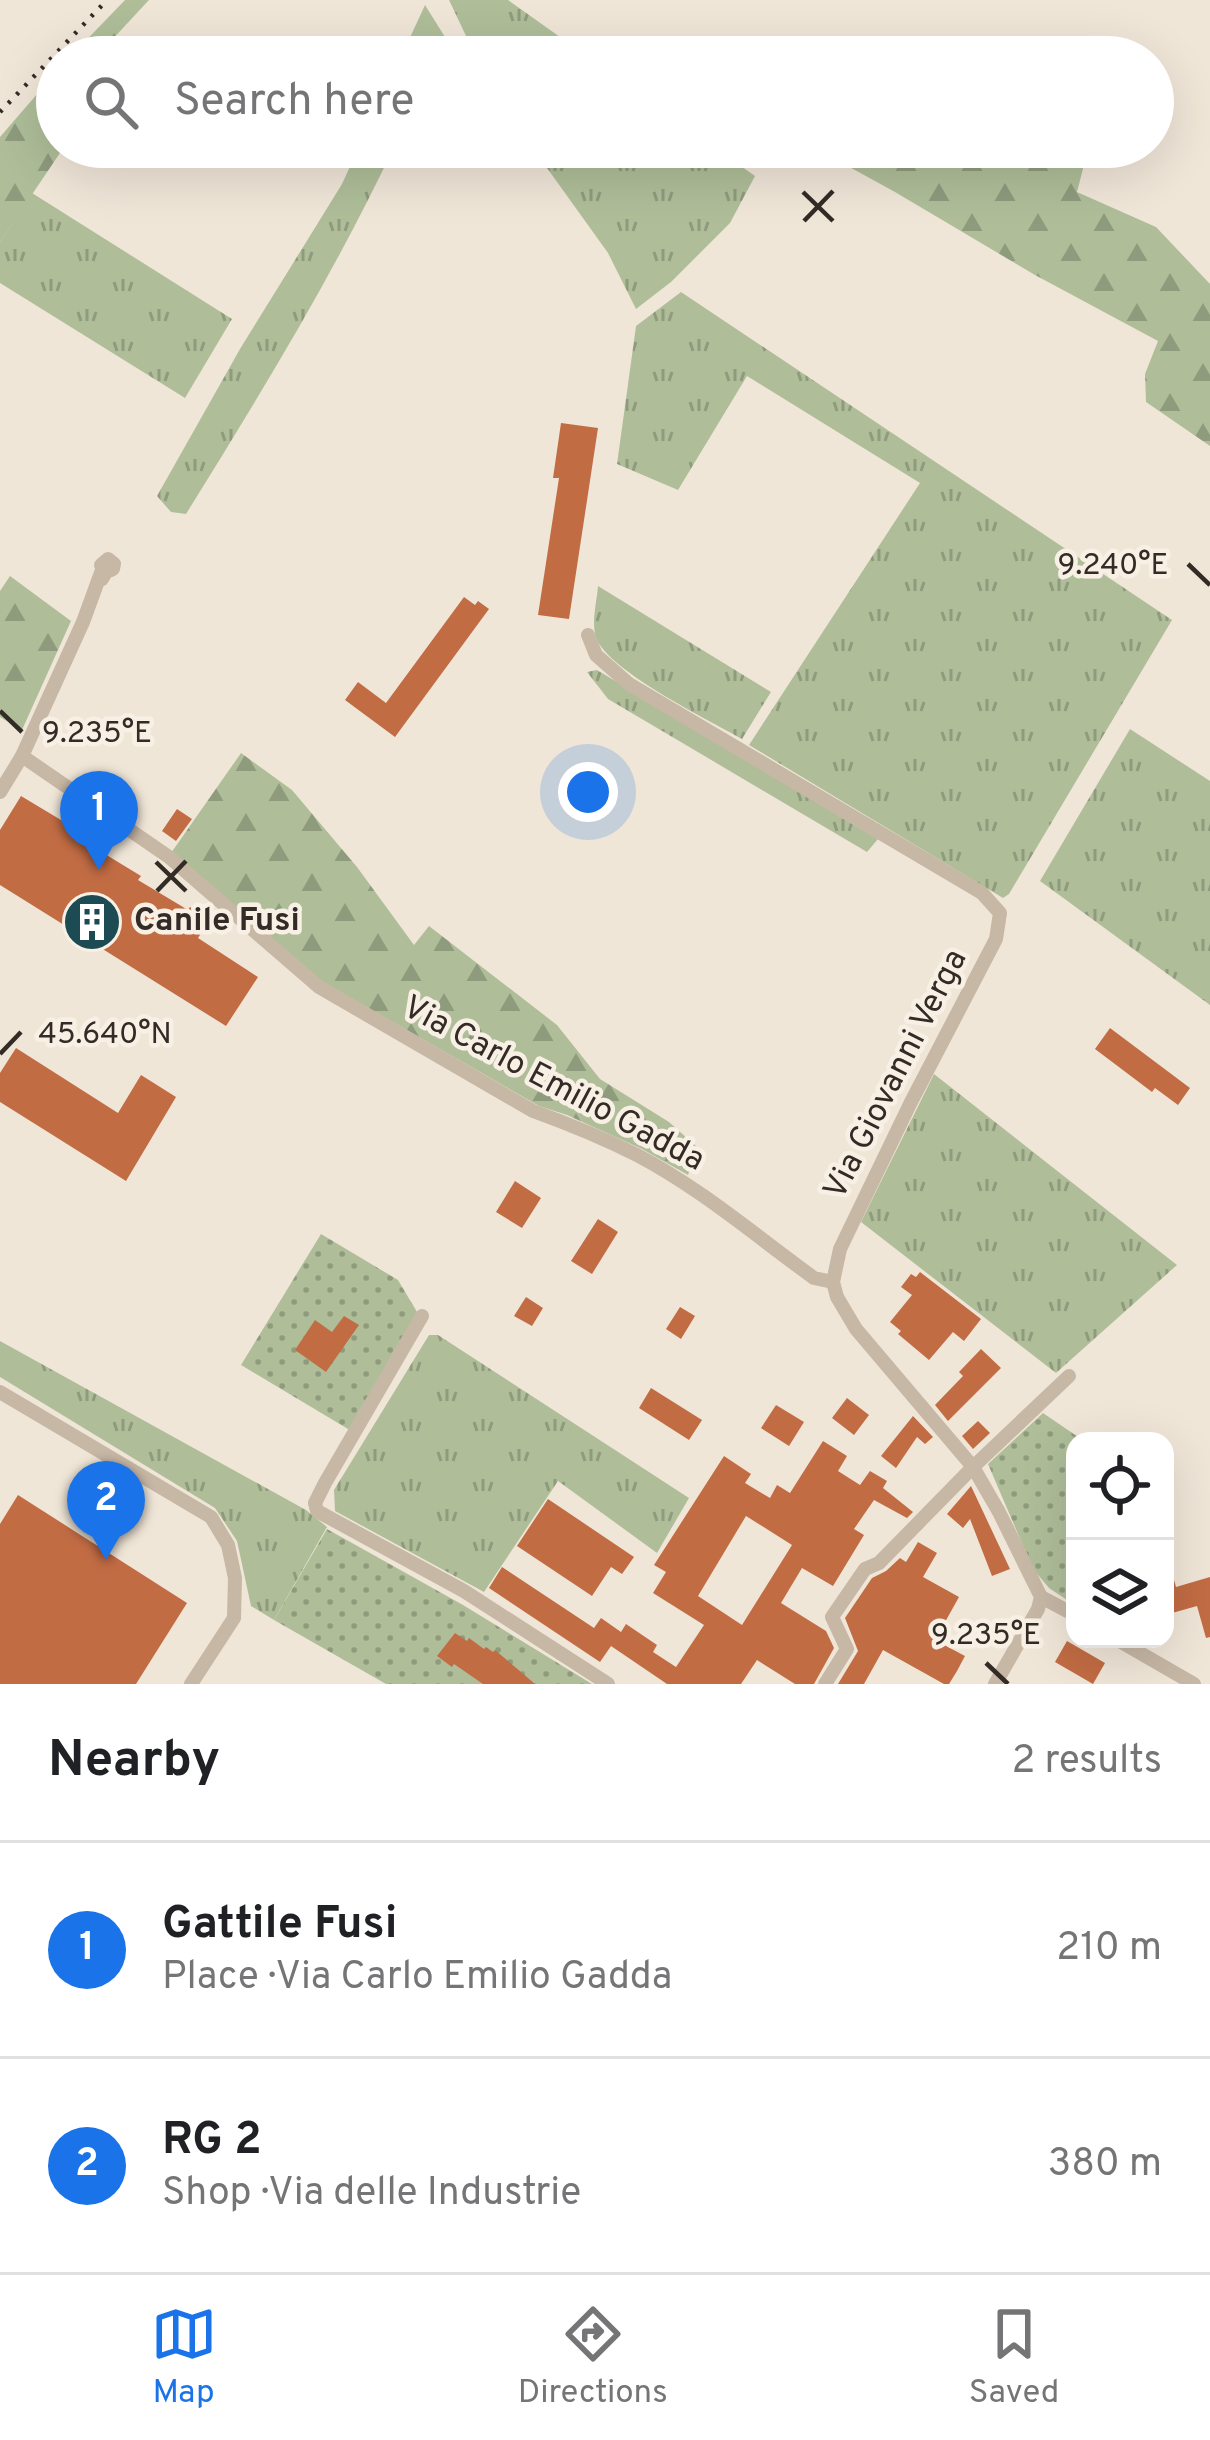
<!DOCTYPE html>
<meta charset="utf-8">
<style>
body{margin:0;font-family:Overpass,sans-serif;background:#f6f6f6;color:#202124}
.controls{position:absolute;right:36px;bottom:36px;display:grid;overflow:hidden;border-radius:24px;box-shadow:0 12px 48px #0002}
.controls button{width:108px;height:108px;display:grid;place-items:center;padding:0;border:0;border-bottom:3px solid #e0e0e0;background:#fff;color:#202124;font:60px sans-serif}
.you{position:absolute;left:588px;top:792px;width:42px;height:42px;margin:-30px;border:9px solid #fff;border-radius:50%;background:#1a73e8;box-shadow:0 0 0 18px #1a73e833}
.badge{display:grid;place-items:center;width:78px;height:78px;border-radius:50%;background:#1a73e8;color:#fff;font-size:39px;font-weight:700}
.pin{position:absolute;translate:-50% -99px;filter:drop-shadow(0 3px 6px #0008)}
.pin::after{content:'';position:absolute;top:63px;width:42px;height:36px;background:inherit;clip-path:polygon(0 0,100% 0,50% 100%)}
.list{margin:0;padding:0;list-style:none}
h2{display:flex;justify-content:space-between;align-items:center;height:156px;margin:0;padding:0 48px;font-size:51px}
h2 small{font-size:39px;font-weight:400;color:#757577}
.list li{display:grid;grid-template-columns:78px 1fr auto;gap:36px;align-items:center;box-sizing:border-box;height:216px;padding:0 48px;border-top:3px solid #e0e0e0}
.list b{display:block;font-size:45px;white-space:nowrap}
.list p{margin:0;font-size:39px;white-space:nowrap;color:#757577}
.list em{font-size:39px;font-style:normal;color:#757577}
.icon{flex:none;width:66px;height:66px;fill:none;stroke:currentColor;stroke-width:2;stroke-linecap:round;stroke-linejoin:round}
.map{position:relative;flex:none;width:1210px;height:1684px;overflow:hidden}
.search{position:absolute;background:#fff;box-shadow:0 12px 48px #0002;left:36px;right:36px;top:36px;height:132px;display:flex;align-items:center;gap:30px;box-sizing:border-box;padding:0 42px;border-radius:66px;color:#757577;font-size:45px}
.sheet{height:588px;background:#fff}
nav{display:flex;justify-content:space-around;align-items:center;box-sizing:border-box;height:168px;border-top:3px solid #e0e0e0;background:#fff;font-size:33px;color:#757577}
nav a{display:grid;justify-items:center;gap:6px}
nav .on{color:#1a73e8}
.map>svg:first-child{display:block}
.grass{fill:url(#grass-tufts)}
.forest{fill:url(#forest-firs)}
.park{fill:url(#park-dots)}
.building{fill:#c26c44;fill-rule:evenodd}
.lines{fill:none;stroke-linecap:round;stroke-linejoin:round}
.street{stroke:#c7b7a5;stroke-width:14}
.rail{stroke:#332b26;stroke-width:4.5;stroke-dasharray:3 9;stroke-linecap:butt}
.ticks{fill:none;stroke:#332b26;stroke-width:4.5}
.labels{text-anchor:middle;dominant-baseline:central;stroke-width:9;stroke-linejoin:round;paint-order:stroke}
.poi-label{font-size:33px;font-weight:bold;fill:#332b26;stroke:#f8f0e4;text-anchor:start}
.street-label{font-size:33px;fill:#332b26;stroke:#f8f0e4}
.ticks-label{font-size:30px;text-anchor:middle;fill:#332b26;stroke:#f8f0e4;stroke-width:9;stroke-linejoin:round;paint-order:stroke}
</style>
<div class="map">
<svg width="1210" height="1684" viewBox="0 0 1210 1684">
<defs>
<pattern id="grass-tufts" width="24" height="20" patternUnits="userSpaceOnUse" patternTransform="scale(3)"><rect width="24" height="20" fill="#afbe99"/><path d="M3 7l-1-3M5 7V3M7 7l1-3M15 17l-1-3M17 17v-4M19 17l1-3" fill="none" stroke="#8f9b7d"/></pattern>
<pattern id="forest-firs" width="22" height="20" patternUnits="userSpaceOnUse" patternTransform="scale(3)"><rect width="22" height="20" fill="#afbe99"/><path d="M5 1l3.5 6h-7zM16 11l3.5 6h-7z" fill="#8f9b7d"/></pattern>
<pattern id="park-dots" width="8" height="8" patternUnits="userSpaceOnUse" patternTransform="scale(3)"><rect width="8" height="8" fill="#afbe99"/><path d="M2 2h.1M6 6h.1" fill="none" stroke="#8f9b7d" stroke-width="1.8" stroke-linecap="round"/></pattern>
</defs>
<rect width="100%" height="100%" fill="#f0e6d8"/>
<g class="grass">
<polygon points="449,0 508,0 588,57 476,57"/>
<polygon points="425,5 445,37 436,57 401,57"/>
<path d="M 359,147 L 394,147 C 334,274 260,395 186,514 L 171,512 L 157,496 L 240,349 L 342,184 Z"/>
<polygon points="532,147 714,147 755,176 730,223 671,282 636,309 608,253"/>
<polygon points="32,193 232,319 185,398 0,283 0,242"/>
<polygon points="681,292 1172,620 1009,894 1003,898 749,745 920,483 747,376 678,490 617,464 636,326"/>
<path d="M 598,586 L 771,692 L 742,739 C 711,721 601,668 595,634 C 592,619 597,600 598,586 Z"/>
<polygon points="597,670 878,839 867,852 608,699 587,672"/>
<polygon points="1130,729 1210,781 1210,1005 1040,881"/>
<polygon points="934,1074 1177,1265 1056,1373 861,1222"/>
<polygon points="429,1335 438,1335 689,1498 657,1553 558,1481 484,1592 335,1511 334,1490"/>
<polygon points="0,1341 306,1510 327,1527 274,1620 251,1606 237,1541 215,1508 0,1377"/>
</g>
<g class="forest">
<polygon points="125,0 149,0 96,57 70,57"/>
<polygon points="57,71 57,147 64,147 0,242 0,137"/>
<polygon points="813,147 1082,147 1087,153 1077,192 1156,227 1210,284 1210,446 1146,402 1145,374 1158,341 1035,275 895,192"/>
<polygon points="10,576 71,621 22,730 0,717 0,591"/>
<polygon points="241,753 292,790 357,867 414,945 429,926 557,1025 600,1079 669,1122 697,1147 688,1175 642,1149 567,1115 539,1106 318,979 171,853"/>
</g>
<g class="park">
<polygon points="321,1234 398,1280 423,1322 353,1432 241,1365"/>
<polygon points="1043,1413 1084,1441 1075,1441 1075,1577 1067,1590 1074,1596 1070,1602 1049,1588 1033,1569 988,1464"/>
<polygon points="327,1529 463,1605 592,1684 386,1684 274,1620"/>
</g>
<g class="building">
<polygon points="561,423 598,428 569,619 538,615 559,478 553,478"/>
<polygon points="464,597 475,605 478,601 489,609 395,737 345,700 358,682 386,703"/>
<polygon points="21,796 76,829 72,834 141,876 138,880 188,910 190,907 210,919 198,938 258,977 226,1026 0,885 0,830"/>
<polygon points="177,809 192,819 176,841 162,831"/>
<polygon points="1110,1028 1190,1088 1178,1105 1155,1088 1152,1092 1095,1049"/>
<polygon points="16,1048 118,1113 141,1075 176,1097 126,1181 0,1102 0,1073"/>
<polygon points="515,1181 541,1198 522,1228 496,1212"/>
<polygon points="598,1219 618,1232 592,1274 571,1261"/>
<polygon points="920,1272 981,1319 964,1341 953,1332 929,1360 898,1334 901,1331 890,1322 912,1295 901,1287 911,1274 916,1277"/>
<polygon points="526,1297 543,1308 532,1326 514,1316"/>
<polygon points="680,1307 695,1316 681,1339 666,1329"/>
<polygon points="344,1316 359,1325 326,1372 295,1350 315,1320 332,1332"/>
<polygon points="981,1349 1001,1368 948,1421 935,1405 963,1376 959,1372"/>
<polygon points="651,1388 702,1420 689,1440 639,1408"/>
<polygon points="847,1398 869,1415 854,1435 832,1418"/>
<polygon points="776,1405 804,1422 789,1446 761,1428"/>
<polygon points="913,1416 933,1437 925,1444 917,1437 896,1468 881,1456"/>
<polygon points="978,1421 990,1433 973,1449 962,1436"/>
<path d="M 823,1441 L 847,1456 L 838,1471 L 860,1485 L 870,1471 L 887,1481 L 883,1488 L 913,1512 L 907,1518 L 874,1500 L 854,1529 L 864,1535 L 833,1586 L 802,1568 L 781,1603 L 826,1631 L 834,1648 L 814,1684 L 795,1684 L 757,1660 L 741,1684 L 667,1684 L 611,1646 L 600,1662 L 489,1588 L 502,1567 L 594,1628 L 601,1618 L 621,1632 L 626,1624 L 657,1645 L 653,1652 L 676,1667 L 704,1625 L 653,1593 L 666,1572 L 654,1565 L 724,1456 L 751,1474 L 745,1483 L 770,1498 L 777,1485 L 790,1493 ZM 746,1516 L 792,1545 L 742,1625 L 698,1596 Z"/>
<polygon points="971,1486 1010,1569 992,1576 970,1519 963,1528 947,1514"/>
<polygon points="18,1495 187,1603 136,1684 0,1684 0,1524"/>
<polygon points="548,1499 634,1557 622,1574 611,1567 592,1596 517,1546"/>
<polygon points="918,1542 937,1553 923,1577 959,1597 935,1640 965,1656 957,1671 949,1684 944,1684 883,1650 864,1684 838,1684 858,1651 845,1618 872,1578 886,1571 900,1558 906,1562"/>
<polygon points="1165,1562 1169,1562 1176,1587 1210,1577 1210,1637 1206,1638 1197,1606 1165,1615"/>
<polygon points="455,1633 467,1641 469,1638 484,1649 486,1647 493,1652 495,1650 535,1684 483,1684 454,1664 452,1667 437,1656"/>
<polygon points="1067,1641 1105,1663 1093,1684 1055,1662"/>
</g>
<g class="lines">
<g class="street">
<polyline points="102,579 106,572 113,569 114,564 108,559 101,565 106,572"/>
<polyline points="588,635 596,655 629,684 982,893 1000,913 996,939 911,1102 840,1249 833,1282 837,1297 856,1329 973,1467 999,1512 1041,1597 1038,1609 995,1684"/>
<path d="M 22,756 L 169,857 L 319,987 L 533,1111 C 569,1124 603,1138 637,1155 C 700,1188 756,1236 814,1278 L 833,1282"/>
<polyline points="0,792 22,756 83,622 102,570"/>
<polyline points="422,1316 325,1483 315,1503 317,1511 464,1591 608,1684"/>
<polyline points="0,1392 211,1517 228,1545 235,1578 234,1618 191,1684"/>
<polyline points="1041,1597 1075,1615"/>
<polyline points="1116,1639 1194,1684"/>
<polyline points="825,1684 847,1649 832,1617 865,1569 879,1563 973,1467 1069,1376"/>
</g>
<polyline class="rail" points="0,112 107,0"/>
</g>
<path class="ticks" d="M 803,192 L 833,221M 804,221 L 833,191M 1188,564 L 1210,585M 0,711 L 22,732M 156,862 L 186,891M 157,891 L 186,861M 0,1054 L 21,1032M 986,1663 L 1008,1684"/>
<defs>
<symbol id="building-disc" viewBox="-11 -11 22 22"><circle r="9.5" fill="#1d4b53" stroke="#f8f0e4"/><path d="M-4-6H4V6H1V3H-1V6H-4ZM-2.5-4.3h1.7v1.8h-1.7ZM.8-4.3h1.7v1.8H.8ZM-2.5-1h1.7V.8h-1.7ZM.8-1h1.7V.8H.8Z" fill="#fff"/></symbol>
</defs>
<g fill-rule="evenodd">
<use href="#building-disc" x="59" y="889" width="66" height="66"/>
</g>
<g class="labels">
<g class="poi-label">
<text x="134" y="922">Canile Fusi</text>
</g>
<g class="street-label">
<text transform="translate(897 1075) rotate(-63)">Via Giovanni Verga</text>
<text transform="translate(553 1085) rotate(28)">Via Carlo Emilio Gadda</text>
</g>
</g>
<g class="ticks-label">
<text x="1113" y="574">9.240°E</text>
<text x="97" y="742">9.235°E</text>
<text x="105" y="1043">45.640°N</text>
<text x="986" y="1644">9.235°E</text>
</g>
</svg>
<div class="controls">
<button><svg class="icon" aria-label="locate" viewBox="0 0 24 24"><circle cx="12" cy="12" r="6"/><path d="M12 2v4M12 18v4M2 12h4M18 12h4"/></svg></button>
<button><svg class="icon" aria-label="layers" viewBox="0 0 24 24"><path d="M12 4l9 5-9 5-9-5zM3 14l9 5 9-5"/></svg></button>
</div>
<div class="you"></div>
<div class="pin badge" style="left:99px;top:870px">1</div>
<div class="pin badge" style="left:106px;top:1560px">2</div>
<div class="search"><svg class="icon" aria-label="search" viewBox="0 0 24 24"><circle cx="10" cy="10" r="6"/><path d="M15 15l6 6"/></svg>Search here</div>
</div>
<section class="sheet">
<h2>Nearby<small>2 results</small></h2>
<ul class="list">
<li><span class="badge">1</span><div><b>Gattile Fusi</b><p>Place · Via Carlo Emilio Gadda</p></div><em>210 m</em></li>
<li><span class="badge">2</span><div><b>RG 2</b><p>Shop · Via delle Industrie</p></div><em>380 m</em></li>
</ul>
</section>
<nav>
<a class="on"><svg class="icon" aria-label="map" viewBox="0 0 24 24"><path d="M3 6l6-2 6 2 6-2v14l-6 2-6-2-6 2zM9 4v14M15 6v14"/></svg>Map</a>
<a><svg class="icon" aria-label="directions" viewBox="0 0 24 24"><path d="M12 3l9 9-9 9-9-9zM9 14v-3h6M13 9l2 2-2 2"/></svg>Directions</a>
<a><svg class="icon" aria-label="saved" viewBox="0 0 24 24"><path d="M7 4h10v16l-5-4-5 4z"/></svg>Saved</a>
</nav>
